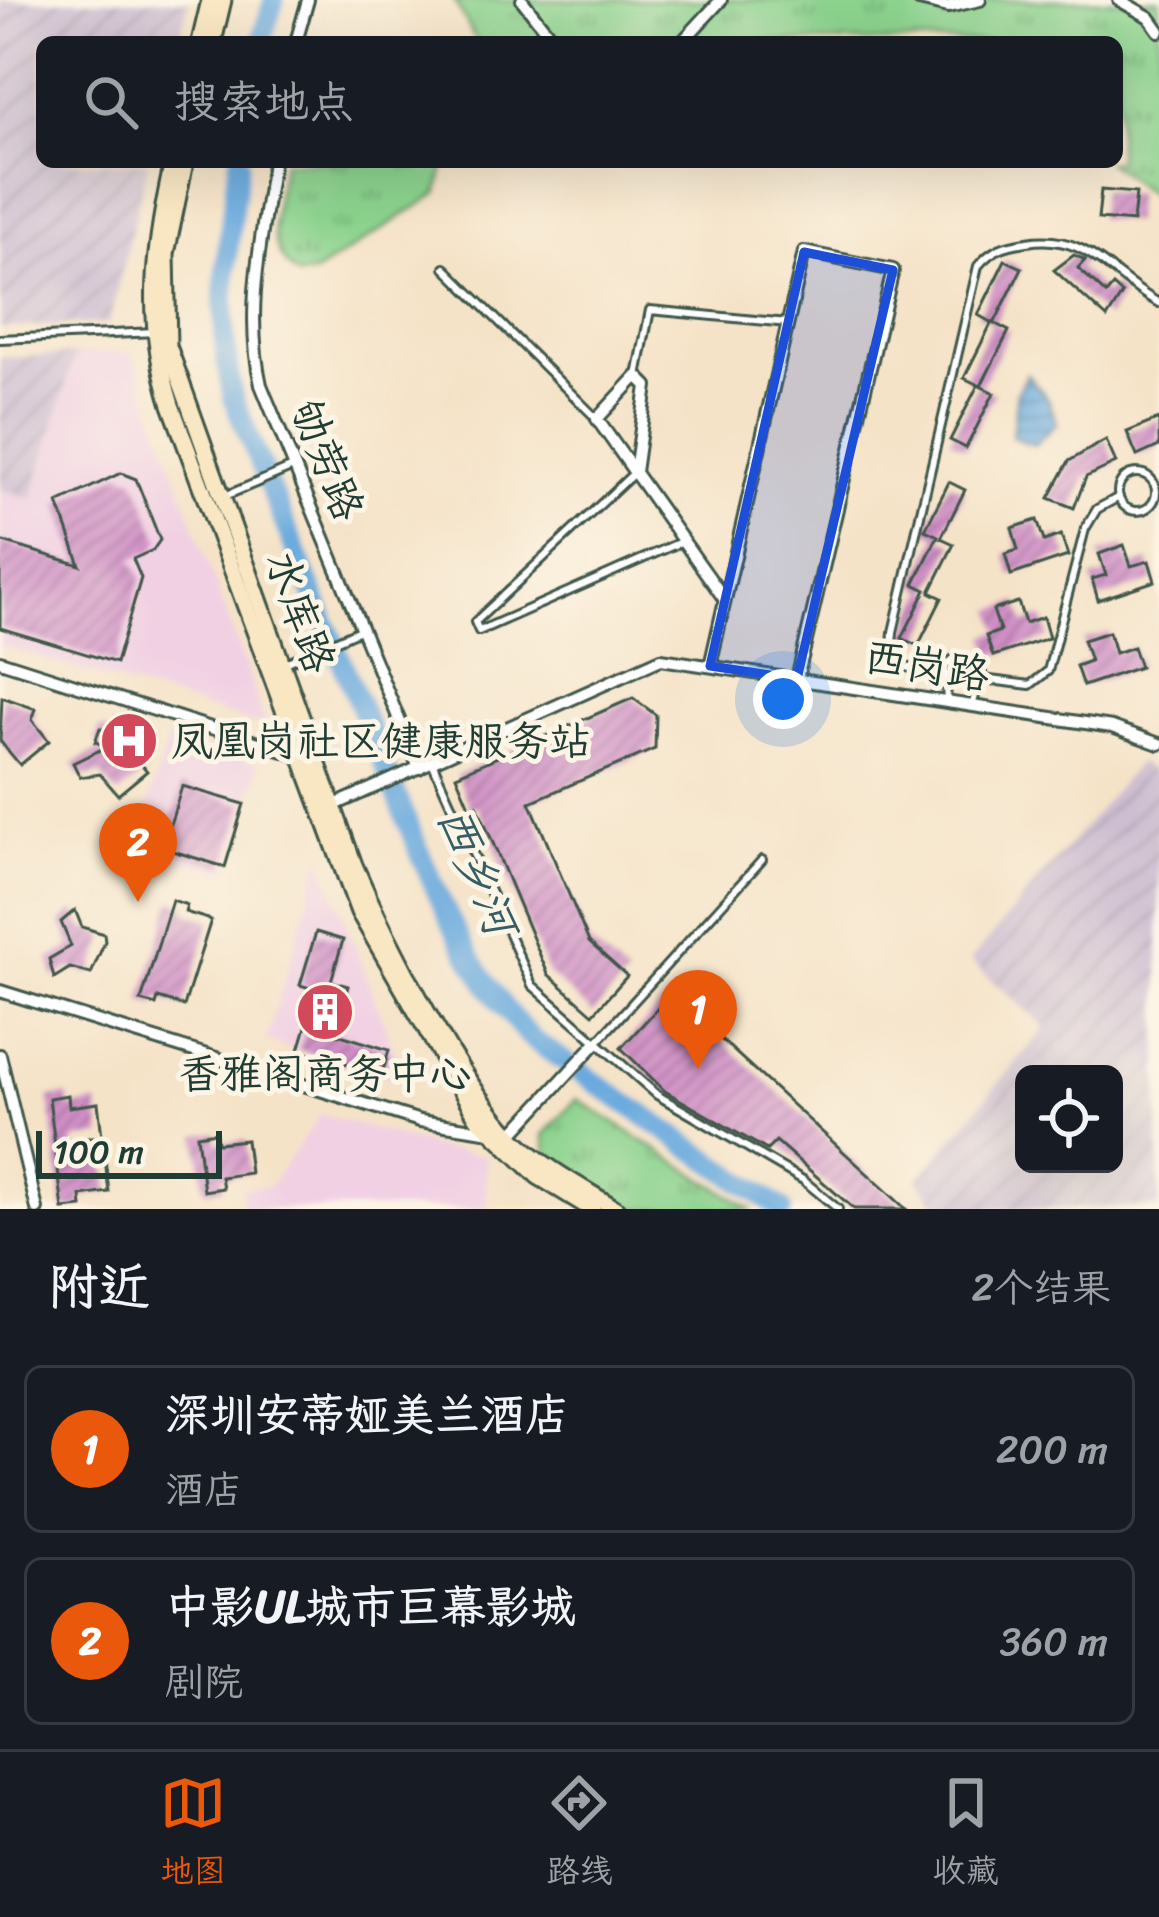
<!DOCTYPE html>
<html lang="zh">
<meta charset="utf-8">
<style>
body{margin:0;font-family:Sriracha,"LXGW WenKai TC",sans-serif;background:#242831;color:#f1f3f6}
.controls{position:absolute;right:36px;bottom:36px;display:grid;overflow:hidden;border-radius:18px;box-shadow:0 12px 48px #0002}
.controls button{width:108px;height:108px;display:grid;place-items:center;padding:0;border:0;border-bottom:3px solid #363941;background:#171b24;color:#f1f3f6;font:60px sans-serif}
.scale{position:absolute;left:36px;bottom:30px;width:186px;box-sizing:border-box;padding-left:12px;border:6px solid #1f3d34;border-top:0;font-size:33px;line-height:42px;white-space:nowrap;color:#1f3d34;-webkit-text-stroke:9px #fcf5e5;paint-order:stroke}
.you{position:absolute;left:783px;top:699px;width:42px;height:42px;margin:-30px;border:9px solid #fff;border-radius:50%;background:#1a73e8;box-shadow:0 0 0 18px #1a73e833}
.badge{display:grid;place-items:center;width:78px;height:78px;border-radius:50%;background:#ea580c;color:#fff;font-size:39px;font-weight:700}
.pin{position:absolute;translate:-50% -99px;filter:drop-shadow(0 3px 6px #0008)}
.pin::after{content:'';position:absolute;top:63px;width:42px;height:36px;background:inherit;clip-path:polygon(0 0,100% 0,50% 100%)}
.list{margin:0;padding:0;list-style:none}
h2{display:flex;justify-content:space-between;align-items:center;height:156px;margin:0;padding:0 48px;font-size:51px}
h2 small{font-size:39px;font-weight:400;color:#9ea1a6}
.list li{display:grid;grid-template-columns:78px 1fr auto;gap:36px;align-items:center;box-sizing:border-box;height:168px;margin:0 24px 24px;padding:0 24px;border:3px solid #363941;border-radius:18px}
.list b{display:block;font-size:45px;white-space:nowrap}
.list p{margin:0;font-size:39px;white-space:nowrap;color:#9ea1a6}
.list em{font-size:39px;font-style:normal;color:#9ea1a6}
.icon{flex:none;width:66px;height:66px;fill:none;stroke:currentColor;stroke-width:2;stroke-linecap:round;stroke-linejoin:round}
.map{position:relative;flex:none;width:1159px;height:1209px;overflow:hidden}
.search{position:absolute;background:#171b24;box-shadow:0 12px 48px #0002;left:36px;right:36px;top:36px;height:132px;display:flex;align-items:center;gap:30px;box-sizing:border-box;padding:0 42px;border-radius:18px;color:#9ea1a6;font-size:45px}
.sheet{height:540px;background:#171b24}
nav{display:flex;justify-content:space-around;align-items:center;box-sizing:border-box;height:168px;border-top:3px solid #363941;background:#171b24;font-size:33px;color:#9ea1a6}
nav a{display:grid;justify-items:center;gap:6px}
nav .on{color:#ea580c}
.map>svg:first-child{display:block}
.built{fill:#f1d0e3}
.industrial{fill:url(#industrial-furrows);fill-rule:evenodd}
.park{fill:url(#park-tufts);stroke:#558860;stroke-width:3}
.water{fill:url(#water-rules);stroke:#457489;stroke-width:3}
.lines{fill:none;stroke-linecap:round;stroke-linejoin:round}
.river{stroke:#6baade;stroke-width:21}
.building{fill:url(#building-hatch)}
.service-casing{stroke:#3f564a;stroke-width:12}
.minor-casing{stroke:#3f564a;stroke-width:16}
.secondary-casing{stroke:#3f564a;stroke-width:21}
.service{stroke:#fff;stroke-width:6}
.minor{stroke:#fff;stroke-width:10}
.secondary{stroke:#f9e7c3;stroke-width:15}
.marked{fill:#1d4ed8;fill-opacity:0.2;stroke:#1d4ed8;stroke-width:9;stroke-linejoin:round}
.labels{text-anchor:middle;dominant-baseline:central;stroke-width:10;stroke-linejoin:round;paint-order:stroke}
.street-label{font-size:42px;fill:#1f3d34;stroke:#fcf5e5}
.poi-label{font-size:42px;fill:#1f3d34;stroke:#fcf5e5;text-anchor:start}
.water-label{font-size:45px;font-style:italic;fill:#365e67;stroke:#fcf5e5}
</style>
<div class="map">
<svg width="1159" height="1209" viewBox="0 0 1159 1209">
<defs>
<pattern id="industrial-furrows" width="10" height="10" patternUnits="userSpaceOnUse" patternTransform="scale(3)"><rect width="10" height="10" fill="#cebed1"/><path d="M-1 1l2-2M0 10L10 0M9 11l2-2" fill="none" stroke="#b0a4b4"/></pattern>
<pattern id="park-tufts" width="24" height="20" patternUnits="userSpaceOnUse" patternTransform="scale(3)"><rect width="24" height="20" fill="#8bd28d"/><path d="M3 7l-1-3M5 7V3M7 7l1-3M15 17l-1-3M17 17v-4M19 17l1-3" fill="none" stroke="#71ac74"/></pattern>
<pattern id="water-rules" width="6" height="5" patternUnits="userSpaceOnUse" patternTransform="scale(3)"><rect width="6" height="5" fill="#6baade"/><path d="M0 2.5h6" fill="none" stroke="#578cb5"/></pattern>
<pattern id="building-hatch" width="6" height="6" patternUnits="userSpaceOnUse" patternTransform="scale(3)"><rect width="6" height="6" fill="#d08fc6"/><path d="M-1 1l2-2M0 6l6-6M5 7l2-2" fill="none" stroke="#a876a2"/></pattern>
</defs>
<rect width="100%" height="100%" fill="#fcf5e5"/>
<filter id="ink" filterUnits="userSpaceOnUse"><feTurbulence type="fractalNoise" baseFrequency=".00833" numOctaves="2"/><feDisplacementMap in="SourceGraphic" scale="24" xChannelSelector="R" yChannelSelector="G"/><feConvolveMatrix kernelMatrix="1 2 1 2 8 2 1 2 1" color-interpolation-filters="sRGB"/></filter>
<filter id="wash" filterUnits="userSpaceOnUse"><feTurbulence type="fractalNoise" baseFrequency=".004" numOctaves="4" result="noise"/><feDisplacementMap in="SourceGraphic" scale="48" xChannelSelector="R" yChannelSelector="G"/><feGaussianBlur stdDeviation="2.7" result="paint"/><feColorMatrix in="noise" values="0 0 0 0 0 0 0 0 0 0 0 0 0 0 0 0 0 1.4 0 .05"/><feComposite in="paint" operator="in"/></filter>
<g filter="url(#wash)">
<rect width="100%" height="100%" fill="#f5e3c8"/>
<g class="built">
<polygon points="132,352 267,727 0,645 0,489 32,498 75,354"/>
<polygon points="168,737 260,764 227,873 136,846"/>
<polygon points="321,858 406,1082 266,1041"/>
<polygon points="321,1114 438,1148 486,1156 487,1209 243,1209 242,1188 269,1187"/>
</g>
<g class="industrial">
<polygon points="0,0 189,0 178,42 42,42 42,162 148,162 109,323 0,328"/>
<polygon points="75,354 32,498 0,489 0,358"/>
<path d="M 1139,762 L 1159,777 L 1159,1207 L 940,1209 L 918,1179 L 1046,1027 L 970,961 ZM 1114,1074 L 1114,1164 L 1024,1164 L 1024,1074 Z"/>
</g>
<g class="park">
<polygon points="454,0 1159,0 1159,201 1107,162 1117,162 1117,42 477,42"/>
<path d="M 283,162 L 445,162 L 438,193 L 316,272 L 299,276 C 259,248 277,204 283,162 Z"/>
<polygon points="577,1099 751,1209 635,1209 548,1157 544,1135"/>
</g>
<polygon class="water" points="1027,374 1048,399 1057,423 1034,445 1012,437 1017,392"/>
<g class="lines">
<g class="river">
<polyline points="261,42 274,0"/>
<path d="M 239,162 C 228,241 215,319 233,398 C 280,513 328,629 376,744 C 418,845 455,963 533,1040 L 782,1209"/>
</g>
</g>
<g id="blocks">
<g class="building">
<polygon points="1101,190 1136,193 1133,222 1098,219"/>
<polygon points="1074,255 1085,260 1078,268 1106,294 1113,286 1122,294 1107,318 1054,270"/>
<polygon points="1005,260 1022,268 994,324 978,315"/>
<polygon points="992,322 1009,331 981,386 964,378"/>
<polygon points="978,385 994,393 966,448 950,440"/>
<polygon points="1159,419 1159,446 1137,456 1127,432"/>
<polygon points="1106,440 1116,463 1086,477 1074,508 1049,498 1069,461"/>
<polygon points="121,473 136,479 160,540 153,550 133,559 141,578 116,663 0,628 0,541 80,565 58,503"/>
<polygon points="949,482 965,490 941,538 954,544 930,592 942,598 918,646 902,638 926,590 914,584 938,536 925,530"/>
<polygon points="1037,520 1044,541 1061,535 1068,556 1011,575 1005,554 1018,550 1012,528"/>
<polygon points="1124,545 1131,566 1149,561 1155,581 1098,600 1092,579 1106,575 1099,554"/>
<polygon points="1018,602 1025,623 1043,617 1049,638 993,656 986,636 1000,631 993,610"/>
<polygon points="1109,632 1115,653 1133,647 1140,667 1083,686 1076,666 1090,661 1083,640"/>
<polygon points="2,697 36,709 32,720 49,741 20,765 0,741"/>
<polygon points="633,698 656,715 655,749 530,802 589,942 627,976 593,1014 548,974 477,805 470,808 456,775"/>
<polygon points="100,728 134,739 130,750 147,771 118,795 100,774 80,777 73,763 108,746 95,742"/>
<polygon points="182,786 244,804 225,867 163,848"/>
<polygon points="172,900 187,905 185,912 211,920 184,1006 158,998 156,1005 141,1001"/>
<polygon points="75,910 82,927 104,934 105,941 91,974 70,968 54,978 49,959 71,946 61,922"/>
<polygon points="316,932 343,940 331,981 348,986 334,1033 389,1050 382,1074 299,1050 317,990 300,985"/>
<polygon points="668,997 676,998 906,1209 854,1209 776,1141 767,1150 665,1091 621,1048"/>
<polygon points="68,1095 69,1107 98,1103 102,1136 74,1140 76,1162 105,1159 109,1192 81,1196 82,1207 63,1209 49,1098"/>
<polygon points="216,1132 217,1143 246,1140 250,1173 221,1177 223,1188 204,1191 197,1135"/>
</g>
</g>
</g>
<g filter="url(#ink)">
<use href="#blocks" fill-opacity="0" stroke="#3f564a" stroke-width="3"/>
<g class="lines">
<defs>
<g id="service">
<polyline points="445,268 597,419"/>
<polyline points="0,339 156,332"/>
<polyline points="637,376 650,310 788,323"/>
<polyline points="635,472 475,622 479,631 683,541"/>
<circle cx="1137" cy="492" r="19"/>
<polyline points="225,496 293,467"/>
<polyline points="283,664 362,629"/>
<path d="M 942,675 L 902,666 L 892,645 L 893,632 L 978,266 C 992,249 1005,245 1027,242 C 1088,232 1109,276 1159,303"/>
<polyline points="982,679 1030,685 1048,671 1085,529 1097,509 1119,497"/>
<polyline points="947,702 945,667 952,660 968,658 982,673 972,706"/>
<polyline points="432,762 532,985 657,1095 803,1180 838,1209"/>
<polyline points="596,1043 762,860"/>
</g>
<g id="minor">
<polyline points="522,0 555,42"/>
<polyline points="919,0 948,7 980,0"/>
<polyline points="1119,0 1149,17 1159,31"/>
<polyline points="296,42 308,0"/>
<polyline points="682,42 721,0"/>
<path d="M 273,162 C 262,237 244,310 261,385 L 419,768"/>
<polyline points="635,472 647,386 637,376 597,419 725,600"/>
<polyline points="0,661 299,756"/>
<polyline points="710,666 804,252 893,270 797,679"/>
<polyline points="328,808 661,659 1112,727 1159,744"/>
<polyline points="0,991 420,1121 511,1135 596,1043"/>
<polyline points="0,1055 37,1209"/>
</g>
<g id="secondary">
<polyline points="200,42 210,0"/>
<polyline points="213,42 223,0"/>
<path d="M 173,162 C 154,248 144,319 171,405 L 359,912 L 477,1117 L 538,1176 L 592,1209"/>
<path d="M 185,162 L 166,254 L 168,346 L 354,865 C 386,940 460,1086 517,1142 C 546,1169 583,1188 616,1209"/>
</g>
</defs>
<use href="#service" class="service-casing"/>
<use href="#minor" class="minor-casing"/>
<use href="#secondary" class="secondary-casing"/>
<use href="#service" class="service"/>
<use href="#minor" class="minor"/>
<use href="#secondary" class="secondary"/>
</g>
</g>
<path class="marked" d="M 804,252 L 893,270 L 797,679 L 710,666 Z"/>
<defs>
<symbol id="hospital-disc" viewBox="-11 -11 22 22"><circle r="9.5" fill="#d1495b" stroke="#fcf5e5"/><path d="M-5-5h3v3.5h4V-5h3V5h-3V1.5h-4V5h-3Z" fill="#fff"/></symbol>
<symbol id="building-disc" viewBox="-11 -11 22 22"><circle r="9.5" fill="#d1495b" stroke="#fcf5e5"/><path d="M-4-6H4V6H1V3H-1V6H-4ZM-2.5-4.3h1.7v1.8h-1.7ZM.8-4.3h1.7v1.8H.8ZM-2.5-1h1.7V.8h-1.7ZM.8-1h1.7V.8H.8Z" fill="#fff"/></symbol>
</defs>
<g fill-rule="evenodd">
<use href="#hospital-disc" x="96" y="708" width="66" height="66"/>
<use href="#building-disc" x="292" y="979" width="66" height="66"/>
</g>
<g class="labels">
<g class="street-label">
<text transform="translate(327 460) rotate(68)">劬劳路</text>
<text transform="translate(300 612) rotate(70)">水库路</text>
<text transform="translate(927 666) rotate(9)">西岗路</text>
</g>
<g class="poi-label">
<text x="171" y="741">凤凰岗社区健康服务站</text>
<text x="325" y="1074" text-anchor="middle">香雅阁商务中心</text>
</g>
<g class="water-label">
<text transform="translate(477 871) rotate(67)">西乡河</text>
</g>
</g>
</svg>
<div class="controls">
<button><svg class="icon" aria-label="locate" viewBox="0 0 24 24"><circle cx="12" cy="12" r="6"/><path d="M12 2v4M12 18v4M2 12h4M18 12h4"/></svg></button>
</div>
<div class="scale">100 m</div>
<div class="you"></div>
<div class="pin badge" style="left:698px;top:1069px">1</div>
<div class="pin badge" style="left:138px;top:902px">2</div>
<div class="search"><svg class="icon" aria-label="search" viewBox="0 0 24 24"><circle cx="10" cy="10" r="6"/><path d="M15 15l6 6"/></svg>搜索地点</div>
</div>
<section class="sheet">
<h2>附近<small>2个结果</small></h2>
<ul class="list">
<li><span class="badge">1</span><div><b>深圳安蒂娅美兰酒店</b><p>酒店</p></div><em>200 m</em></li>
<li><span class="badge">2</span><div><b>中影UL城市巨幕影城</b><p>剧院</p></div><em>360 m</em></li>
</ul>
</section>
<nav>
<a class="on"><svg class="icon" aria-label="map" viewBox="0 0 24 24"><path d="M3 6l6-2 6 2 6-2v14l-6 2-6-2-6 2zM9 4v14M15 6v14"/></svg>地图</a>
<a><svg class="icon" aria-label="directions" viewBox="0 0 24 24"><path d="M12 3l9 9-9 9-9-9zM9 14v-3h6M13 9l2 2-2 2"/></svg>路线</a>
<a><svg class="icon" aria-label="saved" viewBox="0 0 24 24"><path d="M7 4h10v16l-5-4-5 4z"/></svg>收藏</a>
</nav>
